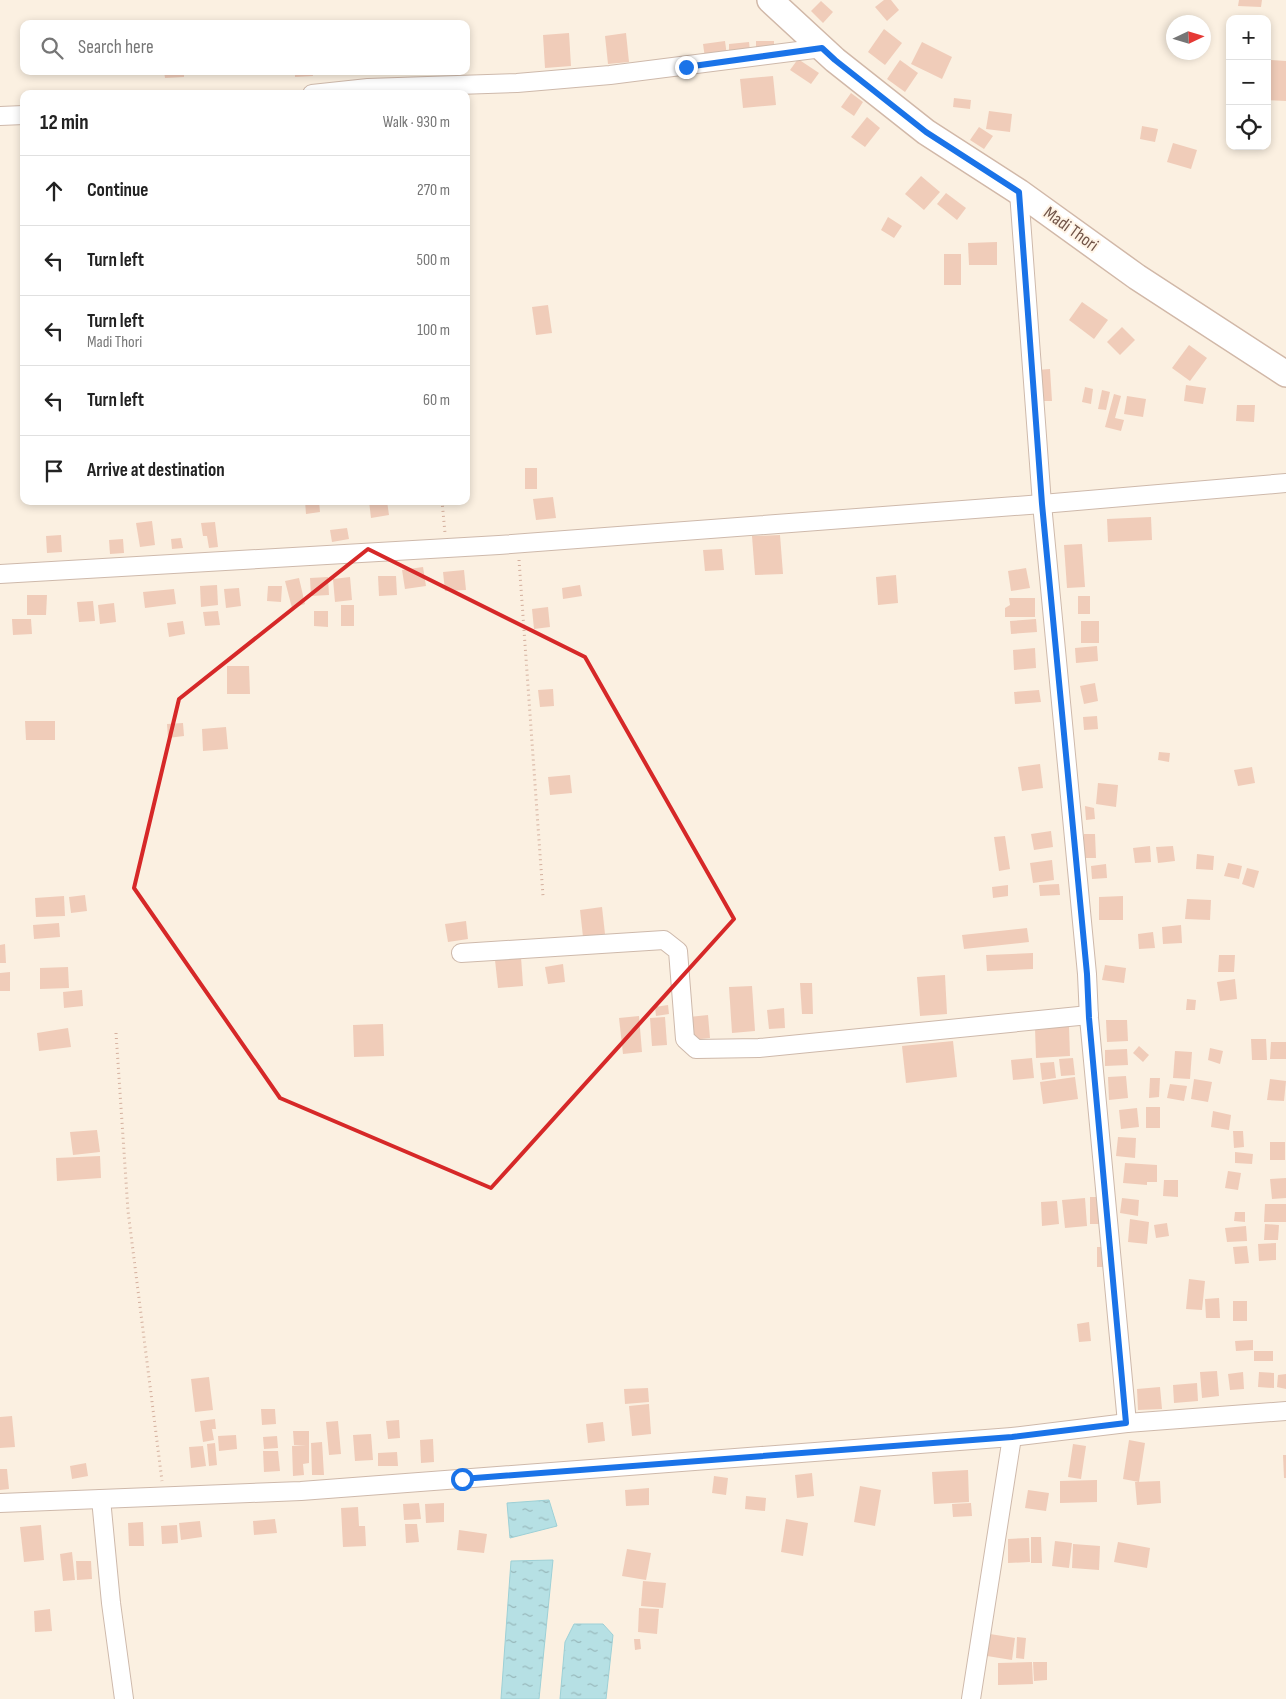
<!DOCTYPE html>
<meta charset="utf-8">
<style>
body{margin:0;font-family:"Sofia Sans Condensed",sans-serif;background:#f6f6f6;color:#222}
.controls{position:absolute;right:15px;top:15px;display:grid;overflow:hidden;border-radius:10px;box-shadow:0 2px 8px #0003}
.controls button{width:45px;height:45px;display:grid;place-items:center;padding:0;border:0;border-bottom:1px solid #e0e0e0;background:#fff;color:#222;font:25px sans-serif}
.compass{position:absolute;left:1166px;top:15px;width:45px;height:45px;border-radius:50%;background:#fff;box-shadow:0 2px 8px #0003;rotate:86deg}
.stop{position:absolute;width:15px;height:15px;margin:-11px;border:4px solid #1a73e8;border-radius:50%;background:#fff}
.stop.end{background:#1a73e8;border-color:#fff;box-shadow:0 1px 5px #0008}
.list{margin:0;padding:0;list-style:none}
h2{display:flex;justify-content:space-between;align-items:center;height:65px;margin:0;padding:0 20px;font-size:21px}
h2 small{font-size:16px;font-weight:400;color:#767676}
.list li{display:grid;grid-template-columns:32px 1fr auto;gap:15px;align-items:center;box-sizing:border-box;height:70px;padding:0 20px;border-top:1px solid #e0e0e0}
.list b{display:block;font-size:19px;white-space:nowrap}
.list p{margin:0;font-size:16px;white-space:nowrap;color:#767676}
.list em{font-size:16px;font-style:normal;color:#767676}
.icon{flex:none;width:28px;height:28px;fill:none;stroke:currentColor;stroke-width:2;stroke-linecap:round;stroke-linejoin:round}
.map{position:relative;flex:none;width:1286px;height:1699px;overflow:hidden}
.search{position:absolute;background:#fff;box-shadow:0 2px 8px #0003;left:20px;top:20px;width:450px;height:55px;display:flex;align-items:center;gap:12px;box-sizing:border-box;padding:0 18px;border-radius:10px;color:#767676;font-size:19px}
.panel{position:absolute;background:#fff;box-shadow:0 2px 8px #0003;left:20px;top:90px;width:450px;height:415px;border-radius:10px}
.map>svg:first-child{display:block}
.water{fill:url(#water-ripples);stroke:#9dd0d6}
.building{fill:#f0ccb9}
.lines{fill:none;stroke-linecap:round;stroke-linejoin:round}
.minor-casing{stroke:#ceb9ab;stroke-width:20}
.secondary-casing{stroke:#d1b8a8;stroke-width:28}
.path{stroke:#d4af9d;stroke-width:3;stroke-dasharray:1 4;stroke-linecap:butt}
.minor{stroke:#fff;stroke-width:18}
.secondary{stroke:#fff;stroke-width:25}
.route{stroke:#1a73e8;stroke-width:6}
.marked{fill:none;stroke:#d62828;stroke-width:4;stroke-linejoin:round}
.labels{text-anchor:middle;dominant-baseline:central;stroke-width:4;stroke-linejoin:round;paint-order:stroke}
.street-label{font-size:18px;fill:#725549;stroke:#fff4e6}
</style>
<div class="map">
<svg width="1286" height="1699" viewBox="0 0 1286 1699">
<defs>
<pattern id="water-ripples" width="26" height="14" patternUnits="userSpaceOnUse" patternTransform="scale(1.25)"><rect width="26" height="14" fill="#b6e0e4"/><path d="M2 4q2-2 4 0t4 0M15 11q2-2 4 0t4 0" fill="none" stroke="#98b8bb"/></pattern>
</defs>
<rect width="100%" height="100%" fill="#fbf0e1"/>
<g class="water">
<polygon points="549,1500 557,1526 510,1538 507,1503"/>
<polygon points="553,1560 539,1699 501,1699 511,1561"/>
<polygon points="574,1624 603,1624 613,1635 606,1699 560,1699 565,1642"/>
</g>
<g class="building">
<polygon points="884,0 891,0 899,10 887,21 875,7"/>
<polygon points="1239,0 1262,0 1261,7 1238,6"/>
<polygon points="821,1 833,12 823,23 811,11"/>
<polygon points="884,29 902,43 885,65 868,52"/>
<polygon points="569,33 571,66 545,68 543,35"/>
<polygon points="626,33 629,62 608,64 605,36"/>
<polygon points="725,41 727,56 705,58 703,44"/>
<rect x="756" y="41" width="18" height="11"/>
<polygon points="749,42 750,51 729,53 729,44"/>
<polygon points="922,42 952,57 942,79 911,64"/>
<polygon points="798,59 819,73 811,84 790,70"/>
<polygon points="900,60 918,73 905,92 887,79"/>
<polygon points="1271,60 1286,61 1286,101 1267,100"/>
<polygon points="164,71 184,71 184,77 165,78"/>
<polygon points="295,71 312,71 313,76 295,77"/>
<polygon points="773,76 776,105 743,108 740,79"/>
<polygon points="851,93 863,102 854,116 841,107"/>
<polygon points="954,98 971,100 970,109 953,107"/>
<polygon points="989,111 1012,114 1010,132 986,129"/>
<polygon points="867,117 880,128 865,147 851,137"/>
<polygon points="1142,126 1158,129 1155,142 1140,139"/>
<polygon points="979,127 993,136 984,149 970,140"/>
<polygon points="1173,143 1197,150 1191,169 1167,162"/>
<polygon points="921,176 940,192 924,210 905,194"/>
<polygon points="946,193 966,208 957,220 937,204"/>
<polygon points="888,217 902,226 894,238 881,230"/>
<polygon points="997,242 997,265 969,265 968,243"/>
<rect x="944" y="254" width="17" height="31"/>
<polygon points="1082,302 1108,320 1094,339 1069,320"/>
<polygon points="548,305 552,333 536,335 532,307"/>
<polygon points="1122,327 1135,340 1120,355 1107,342"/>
<polygon points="1189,345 1207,358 1190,381 1172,368"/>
<polygon points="1050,369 1052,401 1038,401 1037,370"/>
<polygon points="1186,385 1206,388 1203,404 1184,401"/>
<polygon points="1085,387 1093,389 1091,404 1082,402"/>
<polygon points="1102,390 1110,392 1106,410 1098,409"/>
<polygon points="1114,394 1121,396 1115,418 1124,420 1121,431 1105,427"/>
<polygon points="1127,396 1146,399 1143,417 1124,414"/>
<polygon points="1237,405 1255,405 1254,422 1236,421"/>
<rect x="525" y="468" width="12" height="21"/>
<polygon points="553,497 556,518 536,520 533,499"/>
<polygon points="305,501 319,501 320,512 306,514"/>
<polygon points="369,501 387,501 389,515 371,518"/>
<polygon points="1151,517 1152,540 1108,542 1107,519"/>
<polygon points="152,521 155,545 140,547 136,523"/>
<polygon points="215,522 218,547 209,548 207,536 203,536 201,523"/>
<polygon points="347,528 349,539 332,542 330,530"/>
<polygon points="61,535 62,552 47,553 46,536"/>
<polygon points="780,535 783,574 755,575 752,536"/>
<polygon points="181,538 183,548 172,549 171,539"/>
<polygon points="123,539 124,553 110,554 109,540"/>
<polygon points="1082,544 1085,587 1067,588 1064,545"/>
<polygon points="722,549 724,570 705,571 703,550"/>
<polygon points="423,567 426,586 405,589 402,570"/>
<polygon points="1026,568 1030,588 1011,591 1008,571"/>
<polygon points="464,570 466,590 445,591 443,572"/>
<polygon points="896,575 898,603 878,605 876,577"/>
<polygon points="378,576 396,576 397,595 379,596"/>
<polygon points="328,577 329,595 311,596 310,578"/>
<polygon points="350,577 352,600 335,602 333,579"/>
<polygon points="299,578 305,604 292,608 285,581"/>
<polygon points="217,585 218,605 201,607 200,586"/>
<polygon points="580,585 582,596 563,599 562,588"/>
<polygon points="268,586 282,586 281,602 267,601"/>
<polygon points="239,588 241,606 226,608 224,589"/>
<polygon points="174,589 176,604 145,608 143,592"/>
<polygon points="27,595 47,595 46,615 27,615"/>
<rect x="1078" y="596" width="12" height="18"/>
<polygon points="1009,598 1035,598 1035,617 1005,617 1005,608 1010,605"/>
<polygon points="93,601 95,621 79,622 77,602"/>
<polygon points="114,603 116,622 100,624 98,605"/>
<rect x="341" y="605" width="13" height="21"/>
<polygon points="548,607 550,627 534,629 532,609"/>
<polygon points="218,611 220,625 205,626 203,612"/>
<polygon points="314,611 328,611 328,627 314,626"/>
<polygon points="12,619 31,619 32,634 13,635"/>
<polygon points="1036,619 1037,632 1011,634 1010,621"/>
<polygon points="183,621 185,634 169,637 167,623"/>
<rect x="1081" y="621" width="18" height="22"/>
<polygon points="1097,646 1098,661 1076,663 1075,648"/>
<polygon points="1035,648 1036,668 1014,670 1013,650"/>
<polygon points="227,666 249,666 250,694 227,694"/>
<polygon points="1095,683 1098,701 1084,704 1080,686"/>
<polygon points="553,689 554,706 540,707 538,690"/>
<polygon points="1039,690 1041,702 1015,704 1014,692"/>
<polygon points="1097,716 1098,729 1084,730 1083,717"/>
<polygon points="25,721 55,721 55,740 26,740"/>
<polygon points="183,723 184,736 168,738 167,724"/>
<polygon points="226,727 228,749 203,751 202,729"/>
<polygon points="1159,752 1170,753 1169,762 1158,760"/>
<polygon points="1040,764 1043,788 1022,791 1018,767"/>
<polygon points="1252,767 1255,783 1238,786 1234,770"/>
<polygon points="570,775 572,793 550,795 548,777"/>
<polygon points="1098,783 1118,785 1116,807 1096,804"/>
<polygon points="1085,806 1094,808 1095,819 1086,820"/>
<polygon points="1051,831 1053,847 1034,850 1031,834"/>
<polygon points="1084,834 1095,834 1096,858 1084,858"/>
<polygon points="1005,836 1010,869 999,871 994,837"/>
<polygon points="1150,846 1151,862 1135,863 1133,848"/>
<polygon points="1173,846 1175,861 1158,863 1156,847"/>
<polygon points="1197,854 1214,856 1213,870 1196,869"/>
<polygon points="1052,860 1054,880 1033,883 1030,863"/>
<polygon points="1228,863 1242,866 1239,879 1224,876"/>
<polygon points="1106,864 1107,878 1092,879 1091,866"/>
<polygon points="1247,868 1259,871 1254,888 1242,884"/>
<polygon points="1059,884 1060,895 1040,896 1039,885"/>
<polygon points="1008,885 1008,896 993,898 992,887"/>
<polygon points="85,895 87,911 71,913 69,897"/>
<polygon points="64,896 65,916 36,917 35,898"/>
<polygon points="1123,896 1123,920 1099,920 1099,897"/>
<polygon points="1187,899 1211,900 1210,920 1185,919"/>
<polygon points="602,907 605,934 583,937 580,910"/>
<polygon points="466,921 468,939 448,942 445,924"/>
<polygon points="59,923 60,937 34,939 33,925"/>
<polygon points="1181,925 1182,943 1163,944 1162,927"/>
<polygon points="1027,928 1029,942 964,949 962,935"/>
<polygon points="1153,932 1155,948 1139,949 1138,934"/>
<polygon points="5,944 6,963 0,963 0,945"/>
<polygon points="1033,953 1033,969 987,971 986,955"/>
<polygon points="1219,955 1235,955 1234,972 1218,972"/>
<polygon points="521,957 523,986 498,988 495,960"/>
<polygon points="563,964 565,982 548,984 545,967"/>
<polygon points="1105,965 1126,968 1124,983 1102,980"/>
<polygon points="68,967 69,988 40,989 40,968"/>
<polygon points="10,972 10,991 0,991 0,973"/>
<polygon points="945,975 947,1014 920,1016 917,977"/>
<polygon points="1235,979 1237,999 1220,1001 1217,982"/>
<polygon points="800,983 812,983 813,1014 802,1014"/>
<polygon points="752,986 755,1031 732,1033 729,987"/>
<polygon points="82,990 83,1006 64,1008 63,992"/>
<polygon points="1187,999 1196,1000 1195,1010 1186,1010"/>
<polygon points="668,1005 669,1014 656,1016 655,1007"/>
<polygon points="784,1008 785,1028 769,1029 767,1010"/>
<polygon points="708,1015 710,1038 691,1040 689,1017"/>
<polygon points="639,1016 642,1052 623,1054 619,1018"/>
<polygon points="665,1017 667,1045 652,1046 650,1018"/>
<polygon points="1106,1020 1127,1020 1128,1041 1107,1042"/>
<polygon points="383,1024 384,1056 354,1057 353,1025"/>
<polygon points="1069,1026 1070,1056 1036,1058 1035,1028"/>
<polygon points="68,1028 71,1047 39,1051 37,1033"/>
<polygon points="1251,1039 1266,1039 1267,1060 1252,1060"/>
<polygon points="953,1041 957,1077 906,1083 902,1046"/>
<polygon points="1271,1042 1286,1042 1286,1059 1270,1059"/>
<polygon points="1139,1046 1149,1055 1143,1062 1133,1053"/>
<polygon points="1210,1048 1223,1051 1220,1064 1208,1060"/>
<polygon points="1127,1049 1128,1065 1105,1066 1105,1050"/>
<polygon points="1175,1051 1192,1052 1190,1079 1173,1078"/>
<polygon points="1032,1058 1034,1078 1013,1080 1011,1060"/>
<polygon points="1073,1058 1075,1075 1061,1076 1059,1059"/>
<polygon points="1054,1062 1056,1078 1042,1080 1040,1063"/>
<polygon points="1126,1076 1128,1098 1109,1100 1108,1077"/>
<polygon points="1075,1077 1078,1099 1043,1104 1040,1082"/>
<polygon points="1150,1078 1160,1078 1159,1097 1149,1098"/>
<polygon points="1194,1079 1212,1082 1208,1102 1191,1099"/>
<polygon points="1270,1079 1286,1081 1284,1101 1267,1100"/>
<polygon points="1170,1084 1187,1086 1184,1101 1167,1098"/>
<rect x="1146" y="1107" width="14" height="21"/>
<polygon points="1137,1108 1139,1127 1121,1129 1119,1110"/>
<polygon points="1213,1111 1231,1115 1229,1130 1211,1127"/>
<polygon points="97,1130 100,1152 73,1155 70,1132"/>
<polygon points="1233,1131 1243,1131 1244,1147 1234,1148"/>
<polygon points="1118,1137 1136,1138 1135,1158 1116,1156"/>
<rect x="1270" y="1142" width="15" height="18"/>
<polygon points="1235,1152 1253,1154 1252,1164 1235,1163"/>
<polygon points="100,1156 101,1178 57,1181 56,1158"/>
<polygon points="1125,1163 1157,1165 1157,1182 1147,1182 1147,1185 1123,1183"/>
<polygon points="1228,1171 1241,1173 1238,1190 1225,1188"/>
<polygon points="1286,1178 1286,1198 1272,1199 1270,1179"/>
<polygon points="1164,1180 1178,1180 1178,1197 1163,1196"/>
<rect x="1090" y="1197" width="14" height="27"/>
<polygon points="1085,1198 1087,1226 1065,1228 1062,1200"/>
<polygon points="1122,1198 1139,1200 1138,1216 1120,1213"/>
<polygon points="1057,1201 1059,1224 1042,1226 1041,1202"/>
<polygon points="1265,1204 1286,1204 1286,1222 1264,1222"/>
<polygon points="1235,1212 1245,1212 1245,1222 1234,1221"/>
<polygon points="1130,1219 1149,1222 1147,1244 1128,1242"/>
<polygon points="1167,1223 1169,1236 1156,1238 1154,1225"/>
<polygon points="1265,1224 1279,1225 1278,1240 1264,1240"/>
<polygon points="1246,1226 1247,1241 1227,1242 1225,1228"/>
<polygon points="1276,1243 1276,1260 1259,1261 1258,1244"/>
<polygon points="1247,1246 1249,1263 1235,1264 1233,1247"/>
<rect x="1097" y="1247" width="10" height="20"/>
<polygon points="1189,1279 1205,1281 1202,1310 1186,1309"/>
<polygon points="1219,1298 1220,1318 1206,1318 1205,1299"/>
<rect x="1233" y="1301" width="14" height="20"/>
<polygon points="1089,1322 1091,1341 1079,1342 1077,1324"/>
<polygon points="1253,1340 1253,1350 1236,1351 1235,1341"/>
<rect x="1254" y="1351" width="19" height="10"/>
<polygon points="1217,1371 1219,1396 1202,1398 1200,1372"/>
<polygon points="1243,1372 1244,1389 1230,1390 1228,1374"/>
<polygon points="1259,1372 1274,1373 1274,1388 1258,1387"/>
<polygon points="1286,1374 1286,1389 1277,1387 1278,1375"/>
<polygon points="209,1377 213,1410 195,1412 191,1379"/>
<polygon points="1197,1383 1198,1401 1174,1403 1173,1385"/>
<polygon points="1160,1387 1162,1409 1138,1410 1137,1389"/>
<polygon points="648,1388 649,1402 625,1404 624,1389"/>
<polygon points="649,1404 651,1434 632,1436 629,1406"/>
<polygon points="261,1409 275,1409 276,1424 262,1425"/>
<polygon points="12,1416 15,1447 0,1448 0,1417"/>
<polygon points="215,1419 216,1429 212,1429 214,1440 203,1442 200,1421"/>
<polygon points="399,1420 400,1438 388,1439 386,1421"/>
<polygon points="338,1421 341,1454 329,1455 326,1422"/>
<polygon points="603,1422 605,1441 588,1443 586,1424"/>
<polygon points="293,1431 309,1431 309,1463 303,1464 304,1475 293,1476 292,1446 306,1445 294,1445"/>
<polygon points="371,1434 373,1460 355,1461 353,1435"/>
<polygon points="236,1435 237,1449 219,1451 218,1436"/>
<polygon points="277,1436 278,1448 264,1449 263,1437"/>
<polygon points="433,1439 434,1462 421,1463 420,1440"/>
<polygon points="1129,1440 1145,1443 1139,1482 1123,1479"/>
<polygon points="322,1442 324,1475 312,1475 311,1443"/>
<polygon points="215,1443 217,1465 209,1466 207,1444"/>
<polygon points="1073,1444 1086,1446 1081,1479 1068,1477"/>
<polygon points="203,1446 206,1466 191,1468 189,1447"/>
<polygon points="263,1451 278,1451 280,1471 264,1472"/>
<polygon points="397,1452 398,1466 378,1466 378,1453"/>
<polygon points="1283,1455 1286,1455 1286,1478 1284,1478"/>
<polygon points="86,1463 88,1476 72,1479 70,1466"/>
<polygon points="0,1469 7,1469 9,1489 0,1490"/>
<polygon points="968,1470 969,1502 934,1504 932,1472"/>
<polygon points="812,1473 814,1496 797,1498 795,1475"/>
<polygon points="714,1476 728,1478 726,1495 712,1493"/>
<polygon points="1097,1480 1097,1502 1060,1503 1060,1481"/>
<polygon points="1160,1481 1161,1503 1137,1505 1135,1482"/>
<polygon points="860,1486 881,1490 875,1526 854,1522"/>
<polygon points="649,1488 649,1505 626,1506 625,1490"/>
<polygon points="1028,1490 1049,1493 1046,1511 1025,1508"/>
<polygon points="746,1496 766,1498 765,1511 745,1509"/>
<polygon points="419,1503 421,1519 404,1520 403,1504"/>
<polygon points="444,1503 444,1522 426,1523 425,1504"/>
<polygon points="971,1503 972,1516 953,1517 952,1504"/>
<polygon points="358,1507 359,1526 365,1526 366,1546 343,1547 341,1508"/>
<polygon points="275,1519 277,1533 254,1535 253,1521"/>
<polygon points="786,1519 808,1523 803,1556 781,1552"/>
<polygon points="200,1521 202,1537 181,1540 179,1523"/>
<polygon points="143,1522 144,1546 129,1546 128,1523"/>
<polygon points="405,1524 417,1524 419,1542 406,1543"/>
<polygon points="41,1525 44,1560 24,1562 20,1527"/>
<polygon points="177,1525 178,1543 162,1544 161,1526"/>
<polygon points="459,1530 487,1534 484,1553 457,1550"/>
<polygon points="1031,1537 1041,1537 1042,1563 1031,1563"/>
<polygon points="1029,1538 1030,1562 1008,1563 1008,1539"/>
<polygon points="1055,1541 1072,1543 1069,1568 1052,1566"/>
<polygon points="1118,1542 1150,1548 1147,1568 1114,1562"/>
<polygon points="1073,1544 1100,1546 1099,1570 1072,1568"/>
<polygon points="627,1549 651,1553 646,1580 622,1576"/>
<polygon points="72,1552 75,1580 63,1581 60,1554"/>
<polygon points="76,1561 91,1561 92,1579 77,1580"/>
<polygon points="643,1581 666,1583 663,1608 641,1606"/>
<polygon points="639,1608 659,1609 657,1634 638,1632"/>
<polygon points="50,1609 52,1631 35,1632 34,1611"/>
<polygon points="990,1634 1015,1638 1012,1660 987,1656"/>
<polygon points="1017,1637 1026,1638 1024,1659 1016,1658"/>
<polygon points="634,1639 640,1639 641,1649 635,1650"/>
<polygon points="1032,1662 1033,1684 998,1685 998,1663"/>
<polygon points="1033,1662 1047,1662 1047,1680 1034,1681"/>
</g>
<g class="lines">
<defs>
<g id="minor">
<polyline points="312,94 368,88 517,83 610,75 822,48"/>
<polyline points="0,116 24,115"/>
<polyline points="1019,192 1042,504 1087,974 1089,1018 1127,1423"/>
<polyline points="0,574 499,545 1042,504 1286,483"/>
<polyline points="461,953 664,940 678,951 685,1039 696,1049 759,1048 1089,1015"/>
<polyline points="101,1499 111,1603 124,1699"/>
<polyline points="0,1503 301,1491 1012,1437 1127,1423 1286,1411"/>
<polyline points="971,1699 1012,1437"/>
</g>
<polyline id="secondary" points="770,0 835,60 926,132 1019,192 1137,277 1286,374"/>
</defs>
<use href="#minor" class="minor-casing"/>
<use href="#secondary" class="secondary-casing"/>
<g class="path">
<polyline points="442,501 445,533"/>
<polyline points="519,560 543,896"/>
<polyline points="116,1033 128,1211 162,1481"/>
</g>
<use href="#minor" class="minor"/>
<use href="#secondary" class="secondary"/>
</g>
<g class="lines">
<polyline class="route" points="462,1479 1012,1437 1126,1423 1089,1018 1087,974 1042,504 1019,192 926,132 835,60 822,48 686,67"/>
</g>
<path class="marked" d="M 368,549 L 585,657 L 734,919 L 491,1188 L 280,1098 L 134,888 L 179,699 Z"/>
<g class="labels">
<g class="street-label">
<text transform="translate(1071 229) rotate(36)">Madi Thori</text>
</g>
</g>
</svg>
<div class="controls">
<button>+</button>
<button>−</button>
<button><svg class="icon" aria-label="locate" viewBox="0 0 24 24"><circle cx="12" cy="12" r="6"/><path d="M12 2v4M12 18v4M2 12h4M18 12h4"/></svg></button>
</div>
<svg class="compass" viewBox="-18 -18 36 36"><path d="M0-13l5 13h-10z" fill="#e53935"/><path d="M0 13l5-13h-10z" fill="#767676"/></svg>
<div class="stop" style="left:462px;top:1479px"></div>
<div class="stop end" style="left:686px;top:67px"></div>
<div class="search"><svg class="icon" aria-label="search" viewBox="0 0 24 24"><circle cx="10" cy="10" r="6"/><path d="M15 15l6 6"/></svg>Search here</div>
<section class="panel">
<h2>12 min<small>Walk · 930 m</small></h2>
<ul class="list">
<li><svg class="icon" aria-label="ahead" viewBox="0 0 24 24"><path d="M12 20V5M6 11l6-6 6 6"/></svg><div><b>Continue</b></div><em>270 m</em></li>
<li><svg class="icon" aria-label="left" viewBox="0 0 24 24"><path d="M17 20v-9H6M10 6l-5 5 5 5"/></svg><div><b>Turn left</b></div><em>500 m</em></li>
<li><svg class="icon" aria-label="left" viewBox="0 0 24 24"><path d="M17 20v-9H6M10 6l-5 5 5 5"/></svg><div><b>Turn left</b><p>Madi Thori</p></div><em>100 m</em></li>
<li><svg class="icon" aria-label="left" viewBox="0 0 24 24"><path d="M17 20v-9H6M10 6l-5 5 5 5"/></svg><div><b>Turn left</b></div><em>60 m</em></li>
<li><svg class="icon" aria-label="arrive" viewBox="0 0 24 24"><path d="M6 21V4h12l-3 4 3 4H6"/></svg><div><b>Arrive at destination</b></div></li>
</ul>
</section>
</div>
